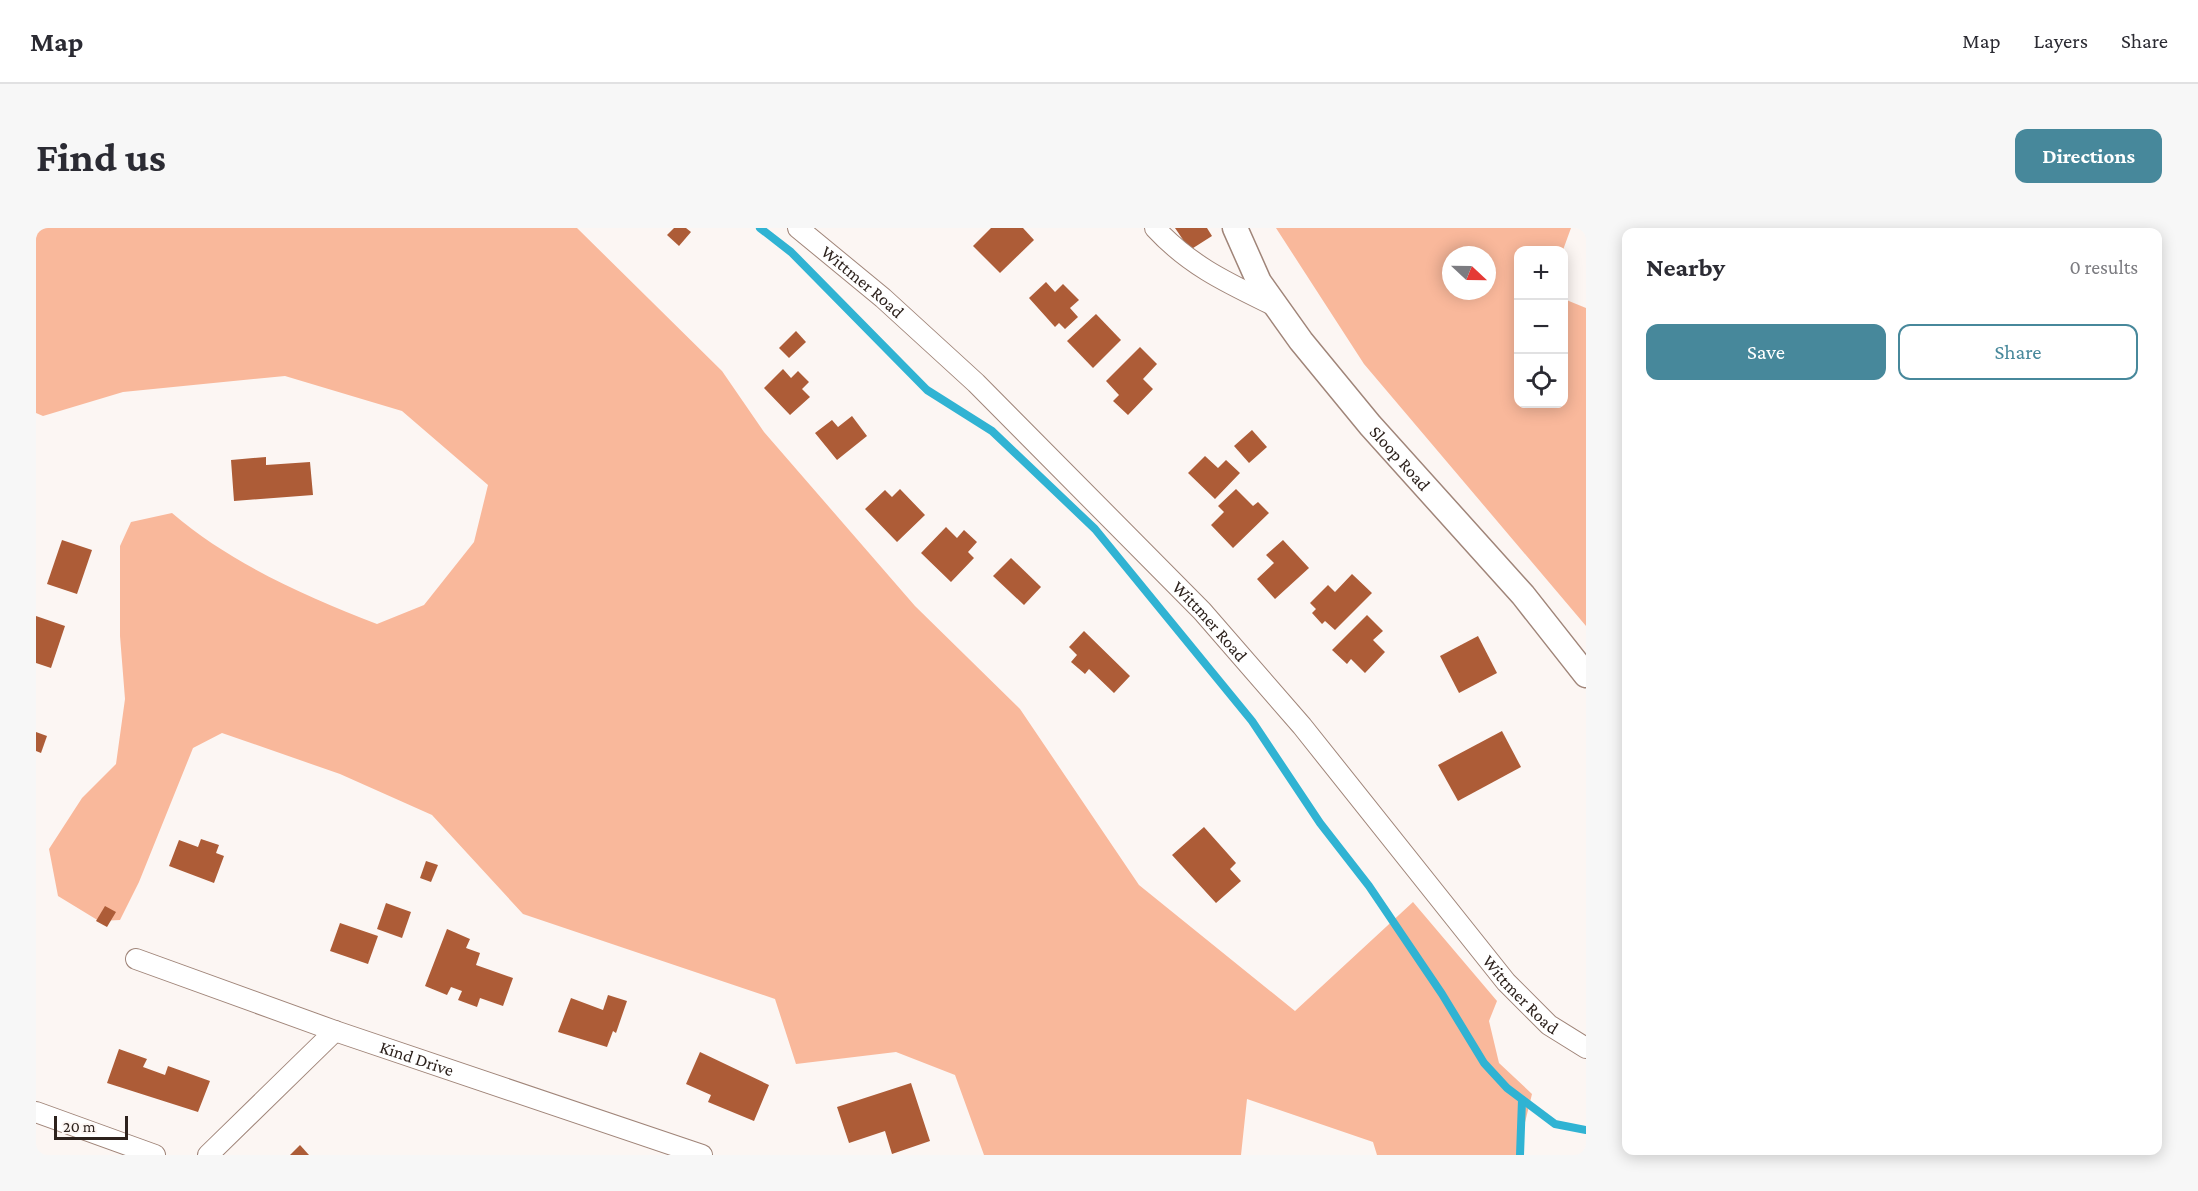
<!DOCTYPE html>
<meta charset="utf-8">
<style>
body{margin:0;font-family:"Crimson Pro",serif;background:#f7f7f7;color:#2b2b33}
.controls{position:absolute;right:18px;top:18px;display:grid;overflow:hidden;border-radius:12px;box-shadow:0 3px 15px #0003}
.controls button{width:54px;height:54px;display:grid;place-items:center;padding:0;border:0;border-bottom:2px solid #e1e1e2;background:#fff;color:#2b2b33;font:30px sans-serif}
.compass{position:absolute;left:1406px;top:18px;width:54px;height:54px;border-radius:50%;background:#fff;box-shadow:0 3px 15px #0003;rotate:112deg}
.scale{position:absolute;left:18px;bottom:15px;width:74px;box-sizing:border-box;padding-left:6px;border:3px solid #2d221d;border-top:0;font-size:16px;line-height:21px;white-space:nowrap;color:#2d221d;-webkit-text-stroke:4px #fcf6f3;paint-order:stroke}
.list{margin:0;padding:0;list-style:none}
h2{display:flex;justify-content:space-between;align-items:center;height:78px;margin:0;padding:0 24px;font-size:26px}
h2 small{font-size:20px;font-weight:400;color:#7c7c81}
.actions{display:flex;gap:12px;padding:18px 24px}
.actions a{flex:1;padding:14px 0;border:2px solid #47889b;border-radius:12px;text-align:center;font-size:21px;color:#47889b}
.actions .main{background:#47889b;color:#fff}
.icon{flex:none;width:33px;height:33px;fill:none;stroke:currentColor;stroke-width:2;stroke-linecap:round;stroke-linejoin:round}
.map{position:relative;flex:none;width:1550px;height:927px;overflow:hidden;border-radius:12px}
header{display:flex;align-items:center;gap:36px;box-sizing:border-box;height:84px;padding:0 30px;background:#fff;border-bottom:2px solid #e1e1e2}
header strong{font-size:28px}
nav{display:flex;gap:33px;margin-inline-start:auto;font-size:21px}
.intro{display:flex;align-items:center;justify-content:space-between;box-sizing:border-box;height:144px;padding:0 36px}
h1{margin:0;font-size:42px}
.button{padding:15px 27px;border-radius:12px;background:#47889b;color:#fff;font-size:21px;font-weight:700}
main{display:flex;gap:36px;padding:0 36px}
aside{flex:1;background:#fff;border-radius:12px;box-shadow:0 3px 15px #0003}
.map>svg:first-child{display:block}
.green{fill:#f9b89b;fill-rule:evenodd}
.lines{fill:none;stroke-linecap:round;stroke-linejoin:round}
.stream{stroke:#30b3d3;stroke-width:8}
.building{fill:#ad5c37}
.minor-casing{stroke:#a08579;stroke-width:22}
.tertiary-casing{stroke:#a08579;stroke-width:27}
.minor{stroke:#fff;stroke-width:20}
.tertiary{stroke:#fff;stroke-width:24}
.labels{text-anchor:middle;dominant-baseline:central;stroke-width:4.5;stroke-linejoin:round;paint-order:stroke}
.street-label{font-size:18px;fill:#2d221d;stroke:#fcf6f3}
</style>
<header>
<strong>Map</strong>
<nav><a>Map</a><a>Layers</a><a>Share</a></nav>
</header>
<div class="intro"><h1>Find us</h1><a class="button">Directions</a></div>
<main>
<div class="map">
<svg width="1550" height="927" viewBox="0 0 1550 927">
<rect width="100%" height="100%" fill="#fcf6f3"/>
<g class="green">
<path d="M 0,0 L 541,0 L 686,143 L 728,204 L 879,378 L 984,481 L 1103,657 L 1259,783 L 1377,674 L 1461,773 L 1453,793 L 1463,835 L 1496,866 L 1481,927 L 1341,927 L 1337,914 L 1211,871 L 1205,927 L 948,927 L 919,847 L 860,824 L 760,836 L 739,771 L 487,686 L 396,587 L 304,546 L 186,505 L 157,520 L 103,654 L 84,692 L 63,693 L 22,668 L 13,621 L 46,570 L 80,536 L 89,471 L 84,408 L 84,318 L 95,294 L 136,285 C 194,335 269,368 341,396 L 388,377 L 438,314 L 452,257 L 366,183 L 249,148 L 87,164 L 7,188 L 0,185 Z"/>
<path d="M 1240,0 L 1535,0 L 1527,22 L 1482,22 L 1482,176 L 1528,176 L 1528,71 L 1550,80 L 1550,398 L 1328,136 ZM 1415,27 L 1451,27 L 1451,63 L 1415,63 Z"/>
</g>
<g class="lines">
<g class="stream">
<polyline points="724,0 755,24 891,162 956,203 1059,301 1216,493 1284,595 1333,658 1406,766 1448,835 1471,860 1519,896 1550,902"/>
<polyline points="1484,927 1486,872"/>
</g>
</g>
<g class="building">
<polygon points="638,0 650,0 655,4 643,18 631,7"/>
<polygon points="955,0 987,0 998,12 964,45 937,18"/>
<polygon points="1139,0 1171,0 1176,8 1154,22"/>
<polygon points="1010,54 1019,64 1027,56 1043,72 1034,80 1042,89 1029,101 1023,95 1019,99 993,70"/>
<polygon points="1060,86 1085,112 1057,140 1031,113"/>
<polygon points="760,103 770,114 753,130 743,120"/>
<polygon points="1104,119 1121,136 1107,151 1117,161 1092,187 1077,173 1083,167 1070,153"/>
<polygon points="747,141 755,150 762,143 773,154 766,161 774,169 754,187 728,160"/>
<polygon points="816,188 831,208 801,232 779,205 796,192 802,199"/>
<polygon points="1216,202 1231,219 1213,235 1198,218"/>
<polygon points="1169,228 1182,240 1190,232 1204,245 1179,271 1152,245"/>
<polygon points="230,229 230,237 274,234 277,267 198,273 195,232"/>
<polygon points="864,261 889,287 861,314 829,281 849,262 856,269"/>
<polygon points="1200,261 1217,278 1222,274 1233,285 1197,320 1175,297 1188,284 1182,278"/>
<polygon points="910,299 921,310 928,302 941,314 932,324 938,330 915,354 885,325"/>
<polygon points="26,312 56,322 41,366 11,356"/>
<polygon points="1247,312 1273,340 1239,371 1221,351 1238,335 1230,327"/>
<polygon points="975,330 1005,359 988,377 957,348"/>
<polygon points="1316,346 1336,365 1299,402 1289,393 1286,396 1276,385 1280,381 1274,375 1292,357 1299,364"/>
<polygon points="1331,387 1347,403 1337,412 1349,424 1329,445 1315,431 1311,436 1296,422"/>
<polygon points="0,388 29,398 15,440 0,435"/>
<polygon points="1048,403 1094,448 1078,465 1053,441 1049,446 1035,434 1041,427 1033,419"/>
<polygon points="1442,408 1461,445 1423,465 1404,428"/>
<polygon points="1466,503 1485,539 1422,573 1402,537"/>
<polygon points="0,504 11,508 5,525 0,523"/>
<polygon points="1168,599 1200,635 1194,641 1205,653 1180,675 1136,627"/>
<polygon points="165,611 183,617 180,625 188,628 178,655 133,638 143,612 162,619"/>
<polygon points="390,633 402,637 395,654 384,650"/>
<polygon points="350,675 375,684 366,710 341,701"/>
<polygon points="69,678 80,684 71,699 60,693"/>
<polygon points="304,695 342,708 332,736 294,723"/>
<polygon points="411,701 434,711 430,720 444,725 440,737 477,750 467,778 444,770 441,779 422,772 426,763 415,759 411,767 389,758"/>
<polygon points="572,767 591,773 580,805 577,803 571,819 522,804 535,770 567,782"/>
<polygon points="83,821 111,831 107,839 129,847 132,838 174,853 162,884 71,855"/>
<polygon points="664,824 733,857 718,893 672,874 675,867 650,856"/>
<polygon points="875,855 894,913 856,926 849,903 813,915 801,879"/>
<polygon points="264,917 273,927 254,927"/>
</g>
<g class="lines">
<defs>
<g id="minor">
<path id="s1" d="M 762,0 L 847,70 L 940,155 L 1166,383 L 1266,498 L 1470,754 L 1513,797 L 1550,820"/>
<path d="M 1119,0 C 1155,39 1194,56 1241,79"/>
<path id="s2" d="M 100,731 L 299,803 L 666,927"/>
<polyline points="0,884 119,927"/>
<polyline points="172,927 299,803"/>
</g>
<g id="tertiary">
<path id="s3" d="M 1199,0 L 1223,54 L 1265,113 L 1334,197 L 1487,367 L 1550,447"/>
</g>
</defs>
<use href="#minor" class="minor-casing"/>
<use href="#tertiary" class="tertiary-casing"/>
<use href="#minor" class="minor"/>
<use href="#tertiary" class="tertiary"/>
</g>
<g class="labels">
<g class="street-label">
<text stroke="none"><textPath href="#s1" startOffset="84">Wittmer Road</textPath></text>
<text stroke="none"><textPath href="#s3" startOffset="285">Sloop Road</textPath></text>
<text stroke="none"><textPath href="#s1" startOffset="570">Wittmer Road</textPath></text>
<text stroke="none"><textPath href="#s1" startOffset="1056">Wittmer Road</textPath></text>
<text stroke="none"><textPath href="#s2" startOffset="298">Kind Drive</textPath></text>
</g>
</g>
</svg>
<div class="controls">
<button>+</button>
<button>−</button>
<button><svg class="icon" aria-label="locate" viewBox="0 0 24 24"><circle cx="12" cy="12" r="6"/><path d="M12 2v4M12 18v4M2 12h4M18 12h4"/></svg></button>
</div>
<svg class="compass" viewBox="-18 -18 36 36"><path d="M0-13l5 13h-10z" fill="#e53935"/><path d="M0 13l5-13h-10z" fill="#7c7c81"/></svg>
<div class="scale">20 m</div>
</div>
<aside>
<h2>Nearby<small>0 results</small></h2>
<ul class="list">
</ul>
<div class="actions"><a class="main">Save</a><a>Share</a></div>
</aside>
</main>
